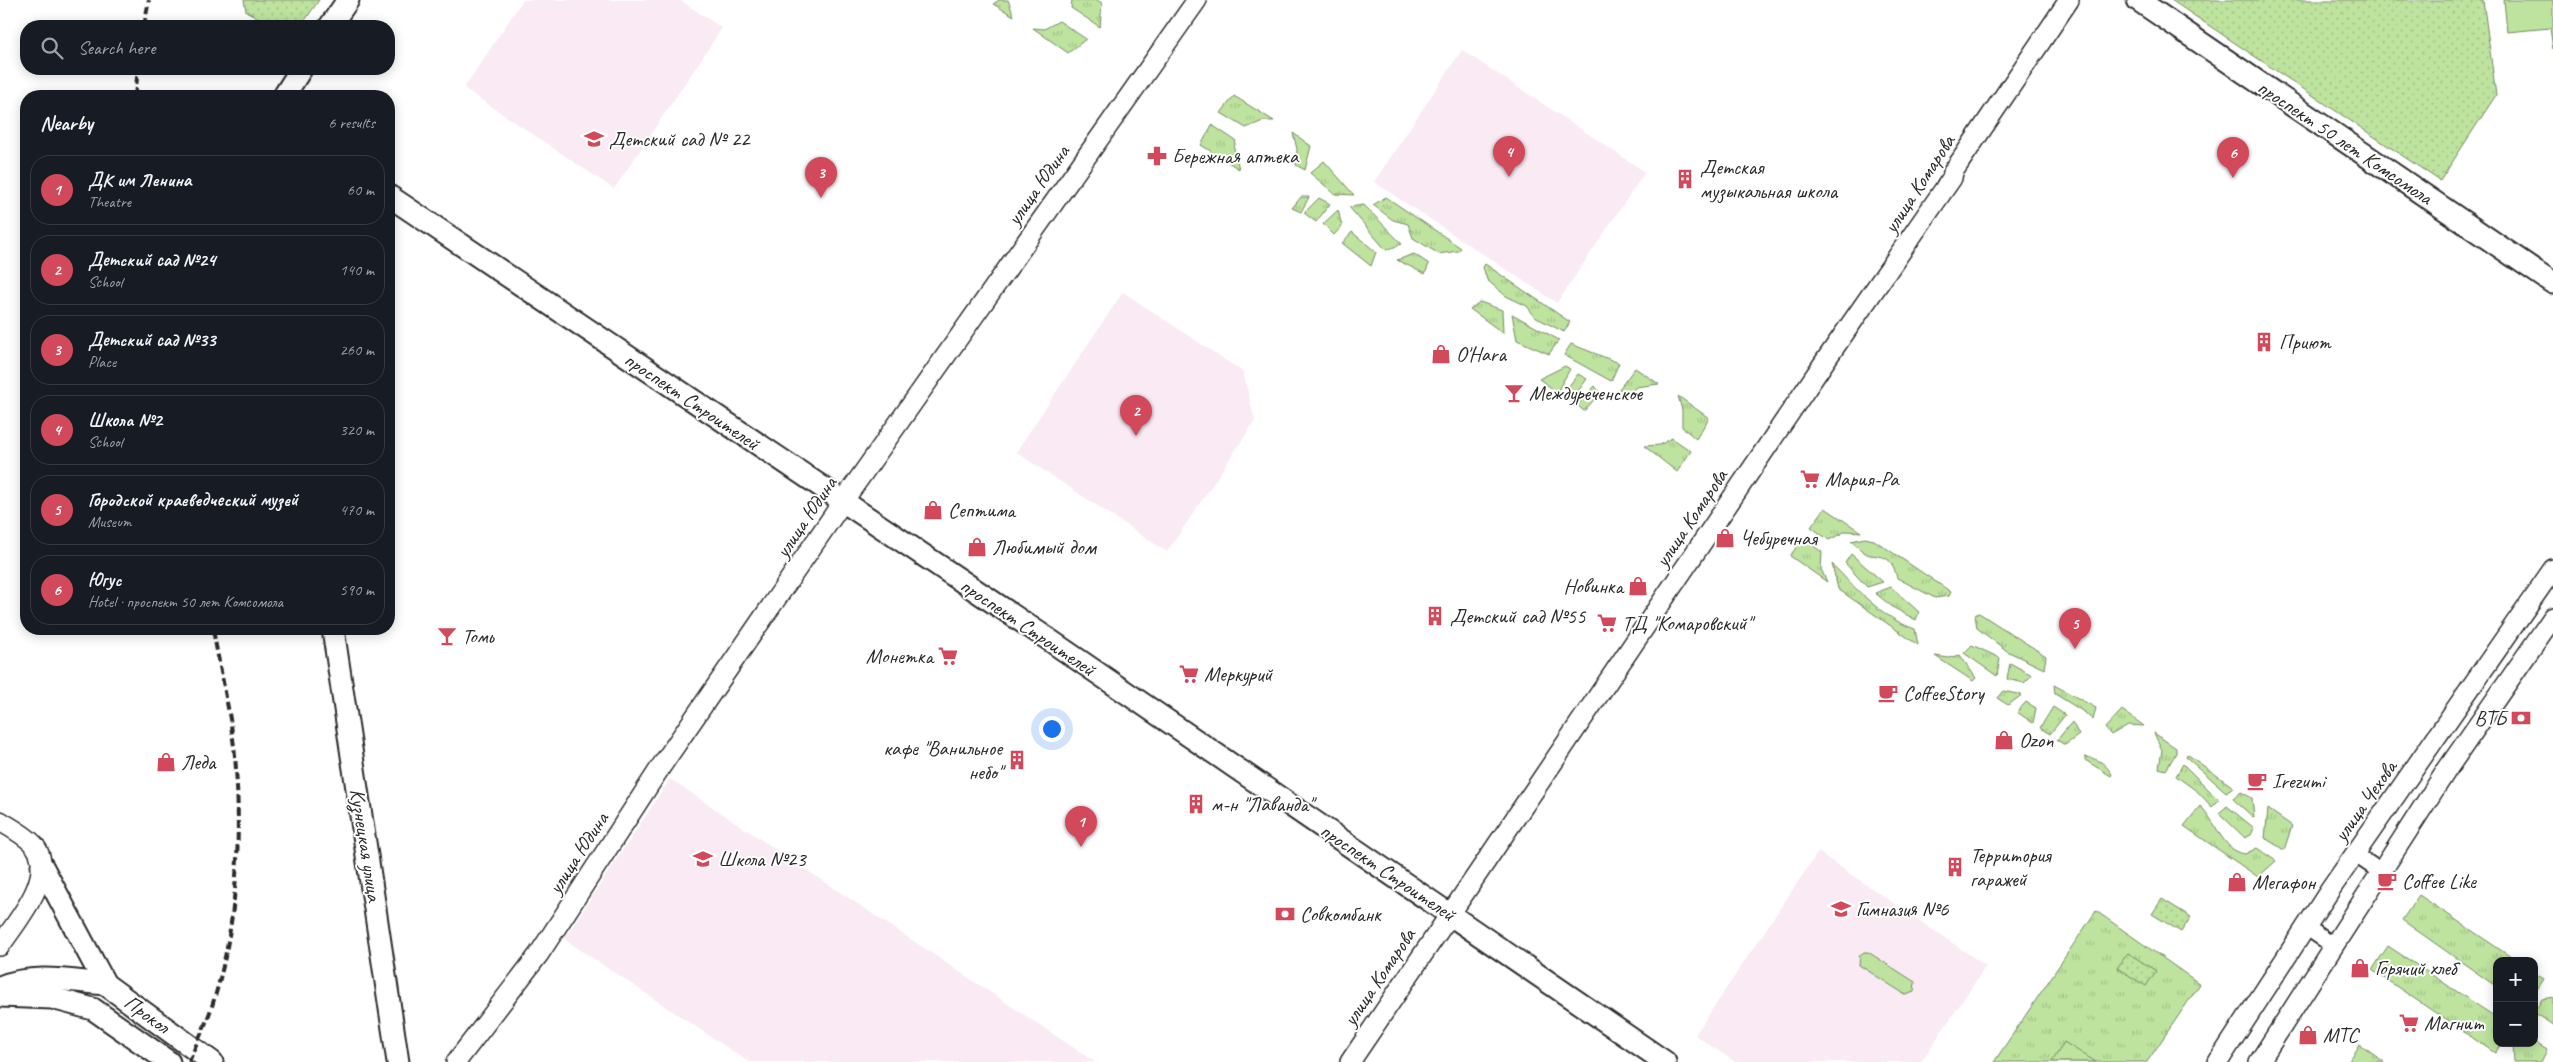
<!DOCTYPE html>
<meta charset="utf-8">
<style>
body{margin:0;font-family:Caveat,sans-serif;background:#20242c;color:#f1f3f6}
.controls{position:absolute;right:15px;bottom:15px;display:grid;overflow:hidden;border-radius:10px;box-shadow:0 2px 12px #0003}
.controls button{width:45px;height:45px;display:grid;place-items:center;padding:0;border:0;border-bottom:1px solid #363941;background:#171b24;color:#f1f3f6;font:25px sans-serif}
.you{position:absolute;left:1051px;top:728px;width:18px;height:18px;margin:-12px;border:4px solid #fff;border-radius:50%;background:#1a73e8;box-shadow:0 0 0 8px #1a73e833}
.badge{display:grid;place-items:center;width:32px;height:32px;border-radius:50%;background:#d1495b;color:#fff;font-size:16px;font-weight:700}
.pin{position:absolute;translate:-50% -41px;filter:drop-shadow(0 1px 2px #0008)}
.pin::after{content:'';position:absolute;top:26px;width:18px;height:15px;background:inherit;clip-path:polygon(0 0,100% 0,50% 100%)}
.list{margin:0;padding:0;list-style:none}
h2{display:flex;justify-content:space-between;align-items:center;height:65px;margin:0;padding:0 20px;font-size:21px}
h2 small{font-size:16px;font-weight:400;color:#9ea1a6}
.list li{display:grid;grid-template-columns:32px 1fr auto;gap:15px;align-items:center;box-sizing:border-box;height:70px;margin:0 10px 10px;padding:0 10px;border:1px solid #363941;border-radius:20px}
.list b{display:block;font-size:19px;white-space:nowrap}
.list p{margin:0;font-size:16px;white-space:nowrap;color:#9ea1a6}
.list em{font-size:16px;font-style:normal;color:#9ea1a6}
.icon{flex:none;width:28px;height:28px;fill:none;stroke:currentColor;stroke-width:2;stroke-linecap:round;stroke-linejoin:round}
.map{position:relative;flex:none;width:2553px;height:1062px;overflow:hidden}
.search{position:absolute;background:#171b24;box-shadow:0 2px 12px #0003;left:20px;top:20px;width:375px;height:55px;display:flex;align-items:center;gap:12px;box-sizing:border-box;padding:0 18px;border-radius:20px;color:#9ea1a6;font-size:19px}
.panel{position:absolute;background:#171b24;box-shadow:0 2px 12px #0003;left:20px;top:90px;width:375px;height:545px;border-radius:20px}
.map>svg:first-child{display:block}
.built{fill:#f9eaf4}
.grass{fill:url(#grass-tufts);stroke:#748764}
.park{fill:url(#park-dots);stroke:#748764}
.garden{fill:#bde39e;stroke:#748764}
.lines{fill:none;stroke-linecap:round;stroke-linejoin:round}
.minor-casing{stroke:#2b2b2b;stroke-width:19}
.tertiary-casing{stroke:#2b2b2b;stroke-width:22}
.secondary-casing{stroke:#2b2b2b;stroke-width:25}
.minor{stroke:#fff;stroke-width:15}
.tertiary{stroke:#fff;stroke-width:19}
.secondary{stroke:#fff;stroke-width:21}
.rail{stroke:#2b2b2b;stroke-width:4;stroke-dasharray:8 4;stroke-linecap:butt}
.labels{text-anchor:middle;dominant-baseline:central;stroke-width:4;stroke-linejoin:round;paint-order:stroke}
.poi-label{font-size:21px;fill:#2b2b2b;stroke:#fff;text-anchor:start}
.street-label{font-size:21px;fill:#2b2b2b;stroke:#fff}
</style>
<div class="map">
<svg width="2553" height="1062" viewBox="0 0 2553 1062">
<defs>
<pattern id="grass-tufts" width="24" height="20" patternUnits="userSpaceOnUse" patternTransform="scale(1.25)"><rect width="24" height="20" fill="#bde39e"/><path d="M3 7l-1-3M5 7V3M7 7l1-3M15 17l-1-3M17 17v-4M19 17l1-3" fill="none" stroke="#a3c388"/></pattern>
<pattern id="park-dots" width="8" height="8" patternUnits="userSpaceOnUse" patternTransform="scale(1.25)"><rect width="8" height="8" fill="#bde39e"/><path d="M2 2h.1M6 6h.1" fill="none" stroke="#a3c388" stroke-width="1.8" stroke-linecap="round"/></pattern>
</defs>
<rect width="100%" height="100%" fill="#fff"/>
<filter id="ink" filterUnits="userSpaceOnUse"><feTurbulence type="fractalNoise" baseFrequency=".02" numOctaves="2"/><feDisplacementMap in="SourceGraphic" scale="10" xChannelSelector="R" yChannelSelector="G"/><feConvolveMatrix kernelMatrix="1 2 1 2 8 2 1 2 1" color-interpolation-filters="sRGB"/></filter>
<g filter="url(#ink)">
<g class="built">
<polygon points="523,0 680,0 722,28 614,189 464,88"/>
<polygon points="1462,50 1645,172 1557,303 1374,182"/>
<polygon points="1123,292 1243,372 1255,421 1167,552 1016,452"/>
<polygon points="670,779 1095,1062 749,1062 564,939"/>
<polygon points="1818,852 1986,966 1921,1062 1735,1062 1695,1035"/>
</g>
<g class="grass">
<polygon points="999,0 1008,0 1014,16 993,4"/>
<polygon points="1072,0 1097,0 1102,3 1100,27 1071,8"/>
<polygon points="1059,21 1086,39 1068,53 1033,28 1044,29"/>
<polygon points="1234,96 1274,121 1263,121 1246,128 1221,113"/>
<polygon points="1212,125 1236,141 1234,148 1239,169 1201,145"/>
<polygon points="1293,133 1311,146 1305,170 1296,165 1297,149"/>
<polygon points="1324,161 1354,195 1335,194 1310,173"/>
<polygon points="1301,197 1309,197 1301,212 1292,208"/>
<polygon points="1386,197 1461,248 1458,251 1439,254 1413,238 1408,224 1393,220 1373,205"/>
<polygon points="1319,198 1330,204 1316,222 1304,213"/>
<polygon points="1364,205 1402,244 1386,250 1349,207"/>
<polygon points="1338,210 1342,226 1334,235 1323,224"/>
<polygon points="1352,232 1376,252 1371,266 1342,243"/>
<polygon points="1414,254 1429,264 1425,274 1397,260"/>
<polygon points="1485,264 1570,322 1564,332 1535,317 1527,306 1506,296 1487,280 1483,267"/>
<polygon points="1480,302 1502,310 1503,333 1470,309"/>
<polygon points="1512,314 1559,340 1549,354 1517,340"/>
<polygon points="1571,344 1619,363 1611,381 1564,355"/>
<polygon points="1565,366 1570,369 1557,392 1539,379"/>
<polygon points="1635,368 1659,384 1636,387 1628,395 1619,389"/>
<polygon points="1578,374 1587,379 1571,401 1562,395"/>
<polygon points="1595,386 1600,393 1584,411 1577,405"/>
<polygon points="1678,396 1709,418 1696,439 1682,427 1682,410"/>
<polygon points="1672,438 1691,451 1677,472 1644,446 1660,445"/>
<polygon points="1825,508 1861,532 1846,531 1829,540 1811,527"/>
<polygon points="1803,538 1822,552 1821,569 1827,582 1790,556"/>
<path d="M 1865,538 L 1874,540 L 1951,592 L 1949,596 L 1935,598 L 1897,578 C 1892,559 1888,557 1870,555 C 1864,554 1856,545 1851,541 Z"/>
<polygon points="1851,554 1883,582 1867,587 1845,563"/>
<path d="M 1832,564 C 1855,588 1882,618 1915,629 L 1918,645 L 1838,589 Z"/>
<polygon points="1891,587 1919,612 1916,620 1894,608 1875,593"/>
<polygon points="1979,613 2046,656 2044,669 2007,651 1977,628 1975,615"/>
<polygon points="1972,645 2000,658 1997,676 1964,653"/>
<polygon points="1960,655 1976,678 1973,681 1935,656 1949,658"/>
<polygon points="2010,663 2032,675 2024,683 2007,679"/>
<polygon points="2054,685 2096,708 2093,720 2084,712 2055,694"/>
<polygon points="2003,691 2022,695 2008,705 1997,698"/>
<polygon points="2026,702 2036,708 2033,723 2017,712"/>
<polygon points="2053,707 2065,715 2050,734 2040,728"/>
<polygon points="2122,710 2144,726 2128,725 2111,735 2105,728"/>
<polygon points="2072,722 2079,735 2065,745 2057,740"/>
<polygon points="2154,733 2176,748 2176,753 2166,770 2159,768 2162,750"/>
<polygon points="2187,754 2233,787 2226,792 2186,757"/>
<path d="M 2085,757 C 2100,759 2104,763 2112,774 L 2111,776 L 2085,760 Z"/>
<polygon points="2183,764 2219,800 2212,807 2198,792 2176,776"/>
<polygon points="2241,792 2252,798 2254,818 2233,799"/>
<path d="M 2200,806 C 2217,821 2221,850 2245,854 L 2257,848 L 2276,861 L 2258,877 L 2184,826 Z"/>
<polygon points="2227,806 2254,828 2251,835 2245,838 2219,813"/>
<polygon points="2268,809 2292,826 2284,850 2265,838"/>
<polygon points="2419,895 2517,961 2497,961 2497,987 2402,920"/>
<polygon points="2096,911 2200,984 2147,1062 1994,1062"/>
<polygon points="2388,946 2497,1018 2497,1043 2502,1043 2495,1053 2372,970"/>
<polygon points="2534,973 2544,979 2534,994"/>
<polygon points="2553,997 2553,1025 2534,1013 2542,999"/>
<polygon points="2534,1042 2547,1050 2541,1062 2514,1062 2513,1043"/>
<polygon points="2360,1045 2384,1062 2348,1062"/>
</g>
<g class="park">
<polygon points="244,0 319,0 301,26 272,26 246,11"/>
<polygon points="2171,0 2483,0 2496,95 2440,181"/>
<polygon points="2162,899 2191,917 2181,932 2152,914"/>
<polygon points="2128,953 2156,971 2146,986 2117,968"/>
</g>
<g class="garden">
<polygon points="2504,0 2553,0 2553,49 2550,28 2507,32"/>
<polygon points="1864,952 1868,952 1915,982 1914,992 1906,995 1859,965 1860,955"/>
<polygon points="2064,1042 2096,1062 2052,1062"/>
</g>
<g class="lines">
<defs>
<g id="minor">
<polyline points="2356,855 2381,872"/>
<polyline points="2306,927 2334,946"/>
</g>
<g id="tertiary">
<path d="M 0,821 C 11,828 27,836 35,846 C 57,876 16,922 0,946"/>
<polyline points="456,1062 539,954 662,765 844,500 1197,0"/>
<polyline points="1350,1062 1823,364 1952,178 1953,172 2069,0"/>
<polyline points="2218,1062 2330,890 2553,569"/>
<polyline points="2259,1062 2448,768 2553,617"/>
</g>
<g id="secondary">
<polyline points="2138,0 2553,283"/>
<polyline points="330,26 348,0"/>
<polyline points="284,96 301,69"/>
<polyline points="389,196 1048,639 1665,1062"/>
<polyline points="333,629 398,1062"/>
<polyline points="42,866 105,984 212,1062"/>
<path d="M 0,987 C 33,973 71,981 105,984"/>
<polyline points="0,996 52,998 93,1009 169,1062"/>
</g>
</defs>
<use href="#minor" class="minor-casing"/>
<use href="#tertiary" class="tertiary-casing"/>
<use href="#secondary" class="secondary-casing"/>
<use href="#minor" class="minor"/>
<use href="#tertiary" class="tertiary"/>
<use href="#secondary" class="secondary"/>
<g class="rail">
<polyline points="144,26 149,0"/>
<polyline points="135,96 138,69"/>
<path d="M 189,1062 C 196,1044 205,1027 211,1009 C 237,932 242,837 235,756 C 231,714 220,671 213,629"/>
</g>
</g>
</g>
<defs>
<symbol id="school-bare" viewBox="-9 -9 18 18"><path d="M0-5L7-2L0 1L-7-2ZM-4 1L0 2.5L4 1V4Q0 6-4 4Z" fill="#d1495b" stroke="#fff" stroke-width="2.5" paint-order="stroke"/></symbol>
<symbol id="pharmacy-bare" viewBox="-9 -9 18 18"><path d="M-2-6h4v4h4v4h-4v4h-4v-4h-4v-4h4Z" fill="#d1495b" stroke="#fff" stroke-width="2.5" paint-order="stroke"/></symbol>
<symbol id="building-bare" viewBox="-9 -9 18 18"><path d="M-4-6H4V6H1V3H-1V6H-4ZM-2.5-4.3h1.7v1.8h-1.7ZM.8-4.3h1.7v1.8H.8ZM-2.5-1h1.7V.8h-1.7ZM.8-1h1.7V.8H.8Z" fill="#d1495b" stroke="#fff" stroke-width="2.5" paint-order="stroke"/></symbol>
<symbol id="shop-bare" viewBox="-9 -9 18 18"><path d="M-5-2.5h2.3a2.7 3.5 0 0 1 5.4 0H5L5.5 6h-11ZM-1.5-2.5h3a1.5 2.3 0 0 0-3 0Z" fill="#d1495b" stroke="#fff" stroke-width="2.5" paint-order="stroke"/></symbol>
<symbol id="bar-bare" viewBox="-9 -9 18 18"><path d="M-6-5H6L.8 .8V4.5H3.5V6h-7V4.5H-.8V.8Z" fill="#d1495b" stroke="#fff" stroke-width="2.5" paint-order="stroke"/></symbol>
<symbol id="supermarket-bare" viewBox="-9 -9 18 18"><path d="M-6-5.5h2.5l.6 2H6L4.5 2H-2.5L-4.4-4H-6ZM-1.5 3.2a1.3 1.3 0 1 0 .1 0ZM3 3.2a1.3 1.3 0 1 0 .1 0Z" fill="#d1495b" stroke="#fff" stroke-width="2.5" paint-order="stroke"/></symbol>
<symbol id="cafe-bare" viewBox="-9 -9 18 18"><path d="M-5.5-4.5H6V0H3Q3 3.5 0 3.5H-2.5Q-5.5 3.5-5.5 0ZM3-3.2v2h1.7v-2ZM-6 4.5H4V6H-6Z" fill="#d1495b" stroke="#fff" stroke-width="2.5" paint-order="stroke"/></symbol>
<symbol id="bank-bare" viewBox="-9 -9 18 18"><path d="M-6-4H6V4H-6ZM0-2.3a2.3 2.3 0 1 0 0 4.6a2.3 2.3 0 1 0 0-4.6Z" fill="#d1495b" stroke="#fff" stroke-width="2.5" paint-order="stroke"/></symbol>
</defs>
<g fill-rule="evenodd">
<use href="#school-bare" x="580" y="125" width="28" height="28"/>
<use href="#pharmacy-bare" x="1143" y="142" width="28" height="28"/>
<use href="#building-bare" x="1671" y="165" width="28" height="28"/>
<use href="#building-bare" x="2250" y="328" width="28" height="28"/>
<use href="#shop-bare" x="1427" y="340" width="28" height="28"/>
<use href="#bar-bare" x="1500" y="379" width="28" height="28"/>
<use href="#supermarket-bare" x="1796" y="465" width="28" height="28"/>
<use href="#shop-bare" x="919" y="496" width="28" height="28"/>
<use href="#shop-bare" x="1711" y="524" width="28" height="28"/>
<use href="#shop-bare" x="963" y="533" width="28" height="28"/>
<use href="#shop-bare" x="1624" y="572" width="28" height="28"/>
<use href="#building-bare" x="1421" y="602" width="28" height="28"/>
<use href="#supermarket-bare" x="1593" y="609" width="28" height="28"/>
<use href="#bar-bare" x="433" y="622" width="28" height="28"/>
<use href="#supermarket-bare" x="934" y="642" width="28" height="28"/>
<use href="#supermarket-bare" x="1175" y="660" width="28" height="28"/>
<use href="#cafe-bare" x="1874" y="679" width="28" height="28"/>
<use href="#bank-bare" x="2507" y="704" width="28" height="28"/>
<use href="#shop-bare" x="1990" y="726" width="28" height="28"/>
<use href="#building-bare" x="1003" y="746" width="28" height="28"/>
<use href="#shop-bare" x="152" y="748" width="28" height="28"/>
<use href="#cafe-bare" x="2243" y="767" width="28" height="28"/>
<use href="#building-bare" x="1182" y="790" width="28" height="28"/>
<use href="#school-bare" x="689" y="845" width="28" height="28"/>
<use href="#building-bare" x="1941" y="853" width="28" height="28"/>
<use href="#cafe-bare" x="2373" y="867" width="28" height="28"/>
<use href="#shop-bare" x="2223" y="868" width="28" height="28"/>
<use href="#school-bare" x="1827" y="895" width="28" height="28"/>
<use href="#bank-bare" x="1271" y="900" width="28" height="28"/>
<use href="#shop-bare" x="2346" y="954" width="28" height="28"/>
<use href="#supermarket-bare" x="2395" y="1009" width="28" height="28"/>
<use href="#shop-bare" x="2294" y="1021" width="28" height="28"/>
</g>
<g class="labels">
<g class="poi-label">
<text x="609" y="139">Детский сад № 22</text>
<text x="1172" y="156">Бережная аптека</text>
<text x="1700" y="167">Детская<tspan x="1700" dy="24">музыкальная школа</tspan></text>
<text x="2279" y="342">Приют</text>
<text x="1456" y="354">O'Hara</text>
<text x="1529" y="393">Междуреченское</text>
<text x="1825" y="479">Мария-Ра</text>
<text x="948" y="510">Септима</text>
<text x="1740" y="538">Чебуречная</text>
<text x="992" y="547">Любимый дом</text>
<text x="1623" y="586" text-anchor="end">Новинка</text>
<text x="1450" y="616">Детский сад №55</text>
<text x="1622" y="623">ТД "Комаровский"</text>
<text x="462" y="636">Томь</text>
<text x="933" y="656" text-anchor="end">Монетка</text>
<text x="1204" y="674">Меркурий</text>
<text x="1903" y="693">CoffeeStory</text>
<text x="2506" y="718" text-anchor="end">ВТБ</text>
<text x="2019" y="740">Ozon</text>
<text x="1002" y="748" text-anchor="end">кафе "Ванильное<tspan x="1002" dy="24">небо"</tspan></text>
<text x="181" y="762">Леда</text>
<text x="2272" y="781">Irezumi</text>
<text x="1211" y="804">м-н "Лаванда"</text>
<text x="1970" y="855">Территория<tspan x="1970" dy="24">гаражей</tspan></text>
<text x="718" y="859">Школа №23</text>
<text x="2402" y="881">Coffee Like</text>
<text x="2252" y="882">Мегафон</text>
<text x="1856" y="909">Гимназия №6</text>
<text x="1300" y="914">Совкомбанк</text>
<text x="2375" y="968">Горячий хлеб</text>
<text x="2424" y="1023">Магнит</text>
<text x="2323" y="1035">МТС</text>
</g>
<g class="street-label">
<text transform="translate(2345 142) rotate(34)">проспект 50 лет Комсомола</text>
<text transform="translate(1919 184) rotate(-57)">улица Комарова</text>
<text transform="translate(1038 185) rotate(-55)">улица Юдина</text>
<text transform="translate(692 401) rotate(34)">проспект Строителей</text>
<text transform="translate(806 517) rotate(-56)">улица Юдина</text>
<text transform="translate(1691 518) rotate(-56)">улица Комарова</text>
<text transform="translate(1028 627) rotate(34)">проспект Строителей</text>
<text transform="translate(2365 801) rotate(-55)">улица Чехова</text>
<text transform="translate(366 845) rotate(81)">Кузнецкая улица</text>
<text transform="translate(578 853) rotate(-57)">улица Юдина</text>
<text transform="translate(1388 872) rotate(34)">проспект Строителей</text>
<text transform="translate(1379 977) rotate(-56)">улица Комарова</text>
<text transform="translate(147 1014) rotate(36)">Прокол</text>
</g>
</g>
</svg>
<div class="controls">
<button>+</button>
<button>−</button>
</div>
<div class="you"></div>
<div class="pin badge" style="left:1081px;top:847px">1</div>
<div class="pin badge" style="left:1136px;top:436px">2</div>
<div class="pin badge" style="left:821px;top:198px">3</div>
<div class="pin badge" style="left:1509px;top:177px">4</div>
<div class="pin badge" style="left:2075px;top:649px">5</div>
<div class="pin badge" style="left:2233px;top:178px">6</div>
<div class="search"><svg class="icon" aria-label="search" viewBox="0 0 24 24"><circle cx="10" cy="10" r="6"/><path d="M15 15l6 6"/></svg>Search here</div>
<section class="panel">
<h2>Nearby<small>6 results</small></h2>
<ul class="list">
<li><span class="badge">1</span><div><b>ДК им Ленина</b><p>Theatre</p></div><em>60 m</em></li>
<li><span class="badge">2</span><div><b>Детский сад №24</b><p>School</p></div><em>140 m</em></li>
<li><span class="badge">3</span><div><b>Детский сад №33</b><p>Place</p></div><em>260 m</em></li>
<li><span class="badge">4</span><div><b>Школа №2</b><p>School</p></div><em>320 m</em></li>
<li><span class="badge">5</span><div><b>Городской краеведческий музей</b><p>Museum</p></div><em>470 m</em></li>
<li><span class="badge">6</span><div><b>Югус</b><p>Hotel · проспект 50 лет Комсомола</p></div><em>590 m</em></li>
</ul>
</section>
</div>
